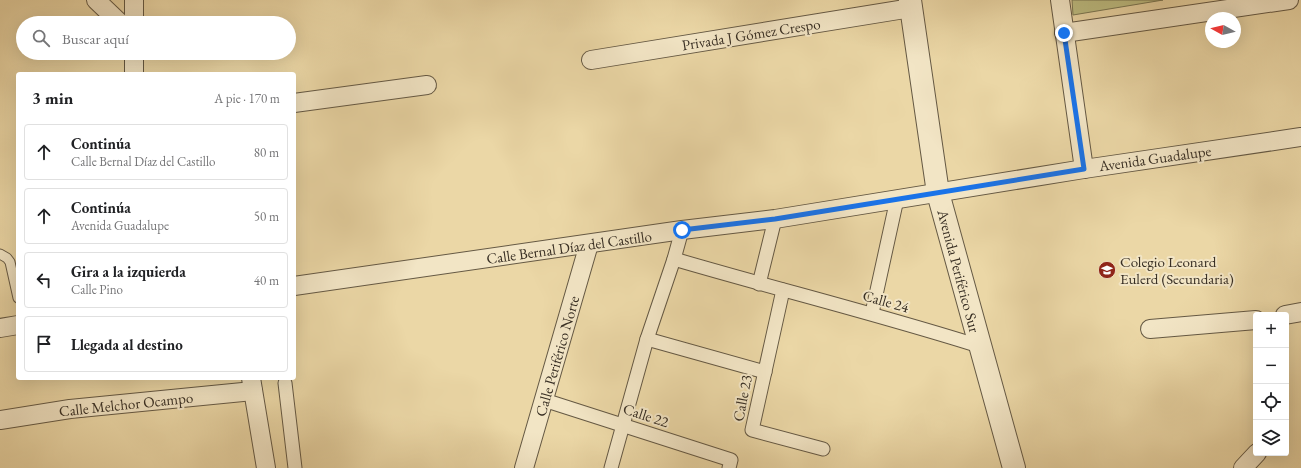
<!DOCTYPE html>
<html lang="es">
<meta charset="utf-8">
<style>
body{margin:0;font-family:"EB Garamond",serif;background:#f2f2f2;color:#202124}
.controls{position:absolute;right:12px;bottom:12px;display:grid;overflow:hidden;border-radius:4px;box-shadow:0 4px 16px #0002}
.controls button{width:36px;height:36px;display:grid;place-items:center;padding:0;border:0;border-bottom:1px solid #e0e0e0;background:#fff;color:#202124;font:20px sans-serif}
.compass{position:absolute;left:1205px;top:12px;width:36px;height:36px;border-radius:50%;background:#fff;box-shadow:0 4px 16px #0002;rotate:278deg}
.stop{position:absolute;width:12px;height:12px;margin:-9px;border:3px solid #1a73e8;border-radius:50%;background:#fff}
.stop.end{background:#1a73e8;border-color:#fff;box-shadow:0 1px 4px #0008}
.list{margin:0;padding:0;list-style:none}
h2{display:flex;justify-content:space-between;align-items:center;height:52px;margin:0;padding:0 16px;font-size:17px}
h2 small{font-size:13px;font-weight:400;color:#757577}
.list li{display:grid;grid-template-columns:26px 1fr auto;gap:12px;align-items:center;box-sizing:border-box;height:56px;margin:0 8px 8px;padding:0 8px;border:1px solid #e0e0e0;border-radius:4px}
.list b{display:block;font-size:15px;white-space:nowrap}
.list p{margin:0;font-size:13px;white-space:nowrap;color:#757577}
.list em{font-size:13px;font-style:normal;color:#757577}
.icon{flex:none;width:22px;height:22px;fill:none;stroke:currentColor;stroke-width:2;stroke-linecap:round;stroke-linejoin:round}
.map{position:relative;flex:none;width:1301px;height:468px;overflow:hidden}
.search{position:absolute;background:#fff;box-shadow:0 4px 16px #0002;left:16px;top:16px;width:280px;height:44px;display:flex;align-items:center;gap:10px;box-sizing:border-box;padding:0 14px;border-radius:22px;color:#757577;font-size:15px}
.panel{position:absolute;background:#fff;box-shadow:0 4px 16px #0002;left:16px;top:72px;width:280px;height:308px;border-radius:4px}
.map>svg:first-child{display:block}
.green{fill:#bdbd82;stroke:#7a7653}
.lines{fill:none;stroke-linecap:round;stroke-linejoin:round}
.service-casing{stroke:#655944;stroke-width:11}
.pedestrian-casing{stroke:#655944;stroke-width:15}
.minor-casing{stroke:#655944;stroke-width:20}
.tertiary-casing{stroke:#655944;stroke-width:24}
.service{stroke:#f2e5c5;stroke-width:9}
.pedestrian{stroke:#f2e5c5;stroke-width:13}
.minor{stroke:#f2e5c5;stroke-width:18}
.tertiary{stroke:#f2e5c5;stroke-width:22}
.route{stroke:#1a73e8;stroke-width:5}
.labels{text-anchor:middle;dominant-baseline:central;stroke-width:4;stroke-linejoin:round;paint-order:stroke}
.street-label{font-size:15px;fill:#382f24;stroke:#f2e5c5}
.poi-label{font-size:15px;fill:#382f24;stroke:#f2e5c5;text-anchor:start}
</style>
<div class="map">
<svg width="1301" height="468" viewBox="0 0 1301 468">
<rect width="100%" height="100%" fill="#ebd7a6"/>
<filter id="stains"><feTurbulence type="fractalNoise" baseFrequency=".005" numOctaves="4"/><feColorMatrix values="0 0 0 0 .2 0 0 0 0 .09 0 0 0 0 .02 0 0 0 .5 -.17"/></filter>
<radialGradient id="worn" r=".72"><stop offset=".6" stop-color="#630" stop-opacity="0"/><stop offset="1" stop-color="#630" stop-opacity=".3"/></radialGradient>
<polygon class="green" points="1072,0 1163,0 1073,15"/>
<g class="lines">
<defs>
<polyline id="service" points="0,254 7,258 10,262 18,298"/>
<g id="pedestrian">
<path d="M 674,259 C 776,289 878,314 979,346"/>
<polyline points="759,284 775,219"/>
<polyline points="783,290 752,430 823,449"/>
<polyline points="872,313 897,199"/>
<polyline points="647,339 765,372"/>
<polyline points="285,383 295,468"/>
<polyline points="544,400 731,460 729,468"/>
<polyline points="611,468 647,339 674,259 682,230"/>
</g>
<g id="minor">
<polyline points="96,0 120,23"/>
<polyline points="134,0 134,23"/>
<polyline points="1060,0 1084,169"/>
<polyline points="1064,33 1289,0"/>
<polyline points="134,53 134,74"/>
<polyline points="591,60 911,8"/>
<polyline points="294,103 427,85"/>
<polyline points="294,286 682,230 775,219 1084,169 1301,137"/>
<polyline points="1285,315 1301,312"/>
<polyline points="0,328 18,325"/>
<polyline points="1150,329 1256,320"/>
<polyline points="251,378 266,468"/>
<polyline points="0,420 70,409 253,391"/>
<polyline points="524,468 589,244"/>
<polyline points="1243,468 1257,453"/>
</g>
<polyline id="tertiary" points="910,0 938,193 1014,468"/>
</defs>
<use href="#service" class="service-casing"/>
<use href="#pedestrian" class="pedestrian-casing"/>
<use href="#minor" class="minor-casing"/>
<use href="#tertiary" class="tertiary-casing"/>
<use href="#service" class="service"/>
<use href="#pedestrian" class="pedestrian"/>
<use href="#minor" class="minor"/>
<use href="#tertiary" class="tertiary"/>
</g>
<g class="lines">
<polyline class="route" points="682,230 775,219 1084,169 1064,33"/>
</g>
<defs>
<symbol id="school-disc" viewBox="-11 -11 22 22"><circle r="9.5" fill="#8f2418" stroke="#f2e5c5"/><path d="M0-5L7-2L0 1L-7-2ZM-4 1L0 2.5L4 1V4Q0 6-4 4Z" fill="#fff"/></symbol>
</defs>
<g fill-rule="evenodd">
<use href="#school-disc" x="1097" y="260" width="20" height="20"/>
</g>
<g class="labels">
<g class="street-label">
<text transform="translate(751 34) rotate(-9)">Privada J Gómez Crespo</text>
<text transform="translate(1155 158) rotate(-8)">Avenida Guadalupe</text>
<text transform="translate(569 247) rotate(-8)">Calle Bernal Díaz del Castillo</text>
<text transform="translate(959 271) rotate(75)">Avenida Periférico Sur</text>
<text transform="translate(886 301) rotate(16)">Calle 24</text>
<text transform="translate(557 356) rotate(-74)">Calle Periférico Norte</text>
<text transform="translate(742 398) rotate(-79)">Calle 23</text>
<text transform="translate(126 404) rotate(-6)">Calle Melchor Ocampo</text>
<text transform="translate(646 415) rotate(18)">Calle 22</text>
</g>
<g class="poi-label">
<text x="1120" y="261">Colegio Leonard<tspan x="1120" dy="17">Eulerd (Secundaria)</tspan></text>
</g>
</g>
<rect width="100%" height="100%" filter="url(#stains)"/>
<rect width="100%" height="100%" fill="url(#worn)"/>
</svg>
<div class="controls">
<button>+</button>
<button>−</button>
<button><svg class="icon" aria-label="locate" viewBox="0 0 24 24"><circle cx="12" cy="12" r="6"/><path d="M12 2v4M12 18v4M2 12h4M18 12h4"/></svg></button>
<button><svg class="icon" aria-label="layers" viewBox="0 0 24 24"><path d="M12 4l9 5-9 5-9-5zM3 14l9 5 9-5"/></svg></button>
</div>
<svg class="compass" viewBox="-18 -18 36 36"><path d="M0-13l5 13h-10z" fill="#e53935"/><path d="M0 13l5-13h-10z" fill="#757577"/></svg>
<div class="stop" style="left:682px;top:230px"></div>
<div class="stop end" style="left:1064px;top:33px"></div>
<div class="search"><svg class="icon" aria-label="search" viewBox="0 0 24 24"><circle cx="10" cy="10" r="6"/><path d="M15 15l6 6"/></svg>Buscar aquí</div>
<section class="panel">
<h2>3 min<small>A pie · 170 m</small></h2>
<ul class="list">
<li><svg class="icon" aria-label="ahead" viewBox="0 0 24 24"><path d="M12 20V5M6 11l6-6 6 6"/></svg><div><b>Continúa</b><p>Calle Bernal Díaz del Castillo</p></div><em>80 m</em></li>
<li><svg class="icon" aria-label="ahead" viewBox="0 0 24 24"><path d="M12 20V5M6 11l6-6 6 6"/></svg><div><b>Continúa</b><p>Avenida Guadalupe</p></div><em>50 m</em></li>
<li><svg class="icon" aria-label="left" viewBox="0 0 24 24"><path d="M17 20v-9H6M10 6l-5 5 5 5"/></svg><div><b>Gira a la izquierda</b><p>Calle Pino</p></div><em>40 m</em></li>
<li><svg class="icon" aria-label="arrive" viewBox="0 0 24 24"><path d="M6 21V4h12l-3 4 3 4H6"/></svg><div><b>Llegada al destino</b></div></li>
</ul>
</section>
</div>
